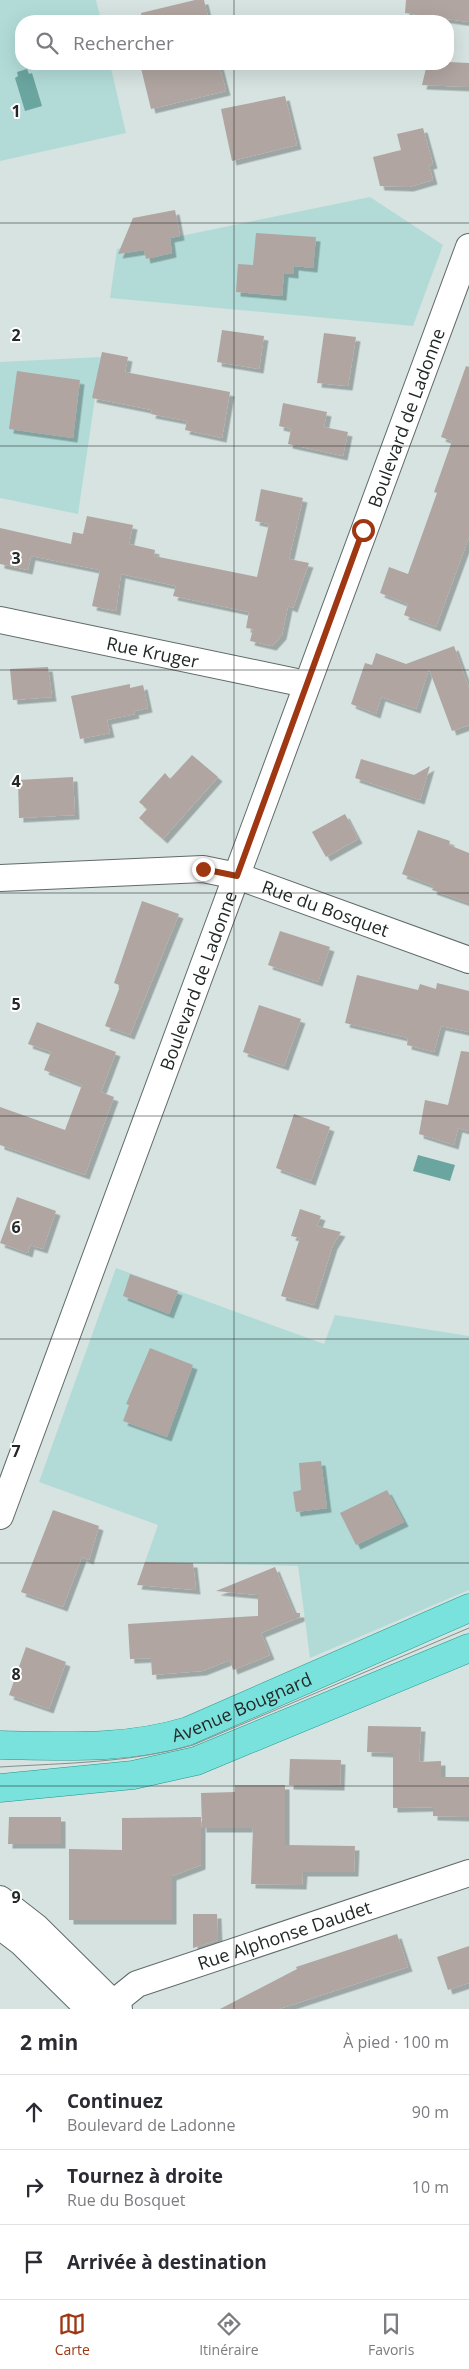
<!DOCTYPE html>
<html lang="fr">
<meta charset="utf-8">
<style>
body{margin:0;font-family:"Open Sans",sans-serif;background:#f7f7f7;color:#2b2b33}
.stop{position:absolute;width:15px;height:15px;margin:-11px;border:4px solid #9e3712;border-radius:50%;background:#fff}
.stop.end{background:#9e3712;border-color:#fff;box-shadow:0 1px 5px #0008}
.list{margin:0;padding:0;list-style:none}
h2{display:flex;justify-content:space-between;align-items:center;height:65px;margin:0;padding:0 20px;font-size:21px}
h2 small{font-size:16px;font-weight:400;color:#7c7c81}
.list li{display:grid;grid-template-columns:32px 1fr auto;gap:15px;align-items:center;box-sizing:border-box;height:75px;padding:0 20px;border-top:1px solid #e1e1e2}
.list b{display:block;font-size:19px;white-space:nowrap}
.list p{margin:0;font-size:16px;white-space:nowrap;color:#7c7c81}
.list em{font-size:16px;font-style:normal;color:#7c7c81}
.icon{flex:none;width:28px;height:28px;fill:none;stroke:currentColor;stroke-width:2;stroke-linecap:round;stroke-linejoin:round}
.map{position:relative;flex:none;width:469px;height:2009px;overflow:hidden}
.search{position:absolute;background:#fff;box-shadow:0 5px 20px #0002;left:15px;right:15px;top:15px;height:55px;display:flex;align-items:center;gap:12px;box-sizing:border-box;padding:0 18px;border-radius:20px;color:#7c7c81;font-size:19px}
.sheet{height:290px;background:#fff}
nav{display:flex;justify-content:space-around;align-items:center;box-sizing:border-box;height:70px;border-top:1px solid #e1e1e2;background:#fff;font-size:14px;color:#7c7c81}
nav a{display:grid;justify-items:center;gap:2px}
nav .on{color:#9e3712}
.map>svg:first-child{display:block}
.green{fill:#b2dbd7}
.water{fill:#6aa59f}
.building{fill:#b0a5a1;filter:url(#shadow)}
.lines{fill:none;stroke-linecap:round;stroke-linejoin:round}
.minor-casing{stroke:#606b6a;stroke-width:28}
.major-casing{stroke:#21958d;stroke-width:29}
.minor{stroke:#fff;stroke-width:26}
.major{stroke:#79e2dc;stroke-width:28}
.tram{stroke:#858e8d;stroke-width:1}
.route{stroke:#9e3712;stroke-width:6}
.grid{fill:none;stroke:#242928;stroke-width:1;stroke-opacity:0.55}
.labels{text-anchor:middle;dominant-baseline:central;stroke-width:4;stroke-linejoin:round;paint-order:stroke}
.street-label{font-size:18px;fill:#242928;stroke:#fff}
.grid-label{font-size:16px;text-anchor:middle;font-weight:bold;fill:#242928;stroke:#fff;stroke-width:4;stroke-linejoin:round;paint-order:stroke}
</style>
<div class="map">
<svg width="469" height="2009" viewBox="0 0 469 2009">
<defs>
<filter id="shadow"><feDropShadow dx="4.5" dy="4.5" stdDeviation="0" flood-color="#0004"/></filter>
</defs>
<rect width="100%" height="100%" fill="#d6e3e1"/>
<g class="green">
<polygon points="0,0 96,0 101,21 21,21 21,64 110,64 126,133 0,161"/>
<polygon points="370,197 443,245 413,326 110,298 117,249"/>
<polygon points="101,357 78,514 0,498 0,362"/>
<polygon points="116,1268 324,1344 335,1315 469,1336 469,1590 310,1658 298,1566 145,1562 158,1525 39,1482"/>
</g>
<g class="water">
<polygon points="27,69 29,74 32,73 42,106 25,111 15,78 18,76 17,72"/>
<polygon points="418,1155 455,1165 450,1181 413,1171"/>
</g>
<g class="building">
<polygon points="195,0 204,0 209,21 142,21 141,13"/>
<polygon points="406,0 469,0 469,22 405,13"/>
<polygon points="448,62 469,63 469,87 422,85 427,64"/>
<polygon points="140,64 219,64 226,91 151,109"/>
<polygon points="285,96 297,145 232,161 221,109"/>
<polygon points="423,128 433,164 429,165 433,180 409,187 380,186 373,157 401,150 397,134"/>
<polygon points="175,210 180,236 170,238 172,253 146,259 144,250 118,254 133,218"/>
<polygon points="256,233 316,237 313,268 294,266 294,274 284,273 282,296 236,292 238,264 253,265"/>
<polygon points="222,330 264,336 259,369 217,362"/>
<polygon points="324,333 356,337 348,386 317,383"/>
<polygon points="102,352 128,357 125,372 230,392 222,438 185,430 187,421 151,414 152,410 92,398"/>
<polygon points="466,366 469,367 469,537 436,627 404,615 408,604 380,593 389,567 408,574 437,493 434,492 452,441 441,437"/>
<polygon points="17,371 80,380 73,438 9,429"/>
<polygon points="283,403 327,412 324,427 348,432 343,456 288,444 291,429 279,426"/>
<polygon points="261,489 303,498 289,559 309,563 293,608 288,606 282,635 272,646 250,641 253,629 246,628 249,612 173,596 176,586 121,574 116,611 92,606 100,570 31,556 28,570 0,564 0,528 71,544 73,532 83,534 87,516 133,525 129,544 155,550 154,556 257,577 269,524 255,521"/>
<polygon points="454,646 469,688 469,725 452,731 429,669 416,709 381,697 376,714 351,704 365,663 372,665 376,653 406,664"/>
<polygon points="48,667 52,697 13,700 10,669"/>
<polygon points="130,684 130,688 143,685 148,708 134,711 135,714 107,720 110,733 80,739 71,696"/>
<polygon points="192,755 218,777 163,839 139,818 147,809 139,802 165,773 170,779"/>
<polygon points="361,759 414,775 430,766 420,800 355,778"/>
<polygon points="73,777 75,815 19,818 18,780"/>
<polygon points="345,814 358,839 326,857 312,832"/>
<polygon points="418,830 450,841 449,845 469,853 469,903 432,890 434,886 402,874"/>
<polygon points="142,901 179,914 130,1035 105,1026 119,989 119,985 114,983"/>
<polygon points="280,931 330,947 318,982 268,965"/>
<polygon points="357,975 418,990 420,984 436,989 437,983 469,991 469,1032 441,1026 434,1052 407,1045 408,1038 345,1023"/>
<polygon points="259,1005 301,1019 284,1066 243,1052"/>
<polygon points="37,1022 116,1052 101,1092 114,1097 85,1175 0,1145 0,1107 65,1130 82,1085 44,1070 51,1052 28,1044"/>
<polygon points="461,1051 469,1052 469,1131 458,1128 454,1145 419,1134 425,1100 448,1105"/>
<polygon points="294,1114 330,1127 311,1181 276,1168"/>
<polygon points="17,1197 56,1211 43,1249 30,1245 28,1253 0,1243"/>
<polygon points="300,1209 321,1216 317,1226 341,1232 333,1245 314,1305 281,1296 300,1238 291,1236"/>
<polygon points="130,1274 178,1291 169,1314 123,1296"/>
<polygon points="150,1348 193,1365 167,1437 123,1421 129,1405 126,1404"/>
<polygon points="321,1461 327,1508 296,1512 293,1492 301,1490 299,1463"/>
<polygon points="387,1490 404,1522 356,1545 340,1513"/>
<polygon points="53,1510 99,1526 89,1560 82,1557 63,1607 21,1592"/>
<polygon points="145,1562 193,1563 196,1590 137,1585"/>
<polygon points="275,1567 294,1613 300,1613 300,1617 261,1633 270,1655 233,1670 230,1660 202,1671 152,1675 151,1658 130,1659 128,1624 258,1616 258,1595 216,1591"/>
<polygon points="26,1647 66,1662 49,1709 9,1695"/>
<polygon points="368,1726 421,1727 419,1762 441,1761 441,1777 469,1777 469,1817 433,1816 433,1807 393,1808 393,1753 367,1752"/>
<polygon points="290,1759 341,1760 340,1786 289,1785"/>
<polygon points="235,1785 285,1785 285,1845 355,1846 354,1872 303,1872 302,1885 251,1884 253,1828 202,1828 201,1793 235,1792"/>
<polygon points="9,1817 61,1817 61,1844 8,1844"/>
<polygon points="201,1817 201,1865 172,1876 172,1920 69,1920 69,1849 122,1850 122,1818"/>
<polygon points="193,1914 217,1914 218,1940 193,1948"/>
<polygon points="397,1934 408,1967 279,2009 220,2009 297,1969 296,1967"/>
<polygon points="469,1946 469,1983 448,1990 437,1957"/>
</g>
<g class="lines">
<defs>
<g id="minor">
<path id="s1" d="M 0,620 L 306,684"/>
<path id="s2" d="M 0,878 L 203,869 L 237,876 L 469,960"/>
<path id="s3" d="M 0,1516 L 469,247"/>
<polyline points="0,1899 36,1927 119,2009"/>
<polyline points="0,1926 22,1943 89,2009"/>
<path id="s4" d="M 106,2009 L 137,1984 L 469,1873"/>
</g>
<g id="major">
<path id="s5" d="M 0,1745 C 64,1746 126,1750 188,1731 L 469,1608"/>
<polyline points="0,1788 133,1775 196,1761 469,1648"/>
</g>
</defs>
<use href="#minor" class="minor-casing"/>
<use href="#major" class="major-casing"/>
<use href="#minor" class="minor"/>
<use href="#major" class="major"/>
<path class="tram" d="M 0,1767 C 65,1763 130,1763 193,1745 L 469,1628"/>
</g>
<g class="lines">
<polyline class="route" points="203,869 237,876 363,530"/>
</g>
<path class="grid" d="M 234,0 L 234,21M 234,64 L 234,2009M 0,223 L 469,223M 0,446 L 469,446M 0,670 L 469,670M 0,893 L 469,893M 0,1116 L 469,1116M 0,1339 L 469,1339M 0,1563 L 469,1563M 0,1786 L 469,1786"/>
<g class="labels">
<g class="street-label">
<text stroke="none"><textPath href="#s3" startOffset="1171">Boulevard de Ladonne</textPath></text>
<text stroke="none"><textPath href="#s1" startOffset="156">Rue Kruger</textPath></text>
<text stroke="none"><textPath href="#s2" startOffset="332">Rue du Bosquet</textPath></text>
<text stroke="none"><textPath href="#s3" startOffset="571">Boulevard de Ladonne</textPath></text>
<text stroke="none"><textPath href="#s5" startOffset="248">Avenue Bougnard</textPath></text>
<text stroke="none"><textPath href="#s4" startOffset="195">Rue Alphonse Daudet</textPath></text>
</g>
</g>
<g class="grid-label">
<text x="16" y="117">1</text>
<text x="16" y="341">2</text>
<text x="16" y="564">3</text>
<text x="16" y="787">4</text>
<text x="16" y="1010">5</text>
<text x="16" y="1233">6</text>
<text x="16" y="1457">7</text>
<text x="16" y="1680">8</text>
<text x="16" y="1903">9</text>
</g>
</svg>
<div class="stop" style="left:363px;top:530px"></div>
<div class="stop end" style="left:203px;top:869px"></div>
<div class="search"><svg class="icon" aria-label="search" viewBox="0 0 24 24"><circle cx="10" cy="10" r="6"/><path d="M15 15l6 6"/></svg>Rechercher</div>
</div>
<section class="sheet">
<h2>2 min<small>À pied · 100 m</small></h2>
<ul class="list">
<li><svg class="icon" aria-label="ahead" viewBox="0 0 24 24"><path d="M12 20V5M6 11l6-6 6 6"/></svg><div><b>Continuez</b><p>Boulevard de Ladonne</p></div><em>90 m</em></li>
<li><svg class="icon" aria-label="right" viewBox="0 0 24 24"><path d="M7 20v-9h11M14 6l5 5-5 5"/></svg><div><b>Tournez à droite</b><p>Rue du Bosquet</p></div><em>10 m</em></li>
<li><svg class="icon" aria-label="arrive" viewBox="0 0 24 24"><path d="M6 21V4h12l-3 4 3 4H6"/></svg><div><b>Arrivée à destination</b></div></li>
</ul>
</section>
<nav>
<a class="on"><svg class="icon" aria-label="map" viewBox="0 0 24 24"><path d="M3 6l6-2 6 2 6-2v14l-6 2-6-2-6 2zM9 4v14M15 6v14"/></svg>Carte</a>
<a><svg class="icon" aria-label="directions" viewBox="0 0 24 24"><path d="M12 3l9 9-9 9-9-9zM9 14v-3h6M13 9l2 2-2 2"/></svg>Itinéraire</a>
<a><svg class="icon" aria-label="saved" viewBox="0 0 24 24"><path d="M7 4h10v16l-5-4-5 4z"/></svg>Favoris</a>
</nav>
